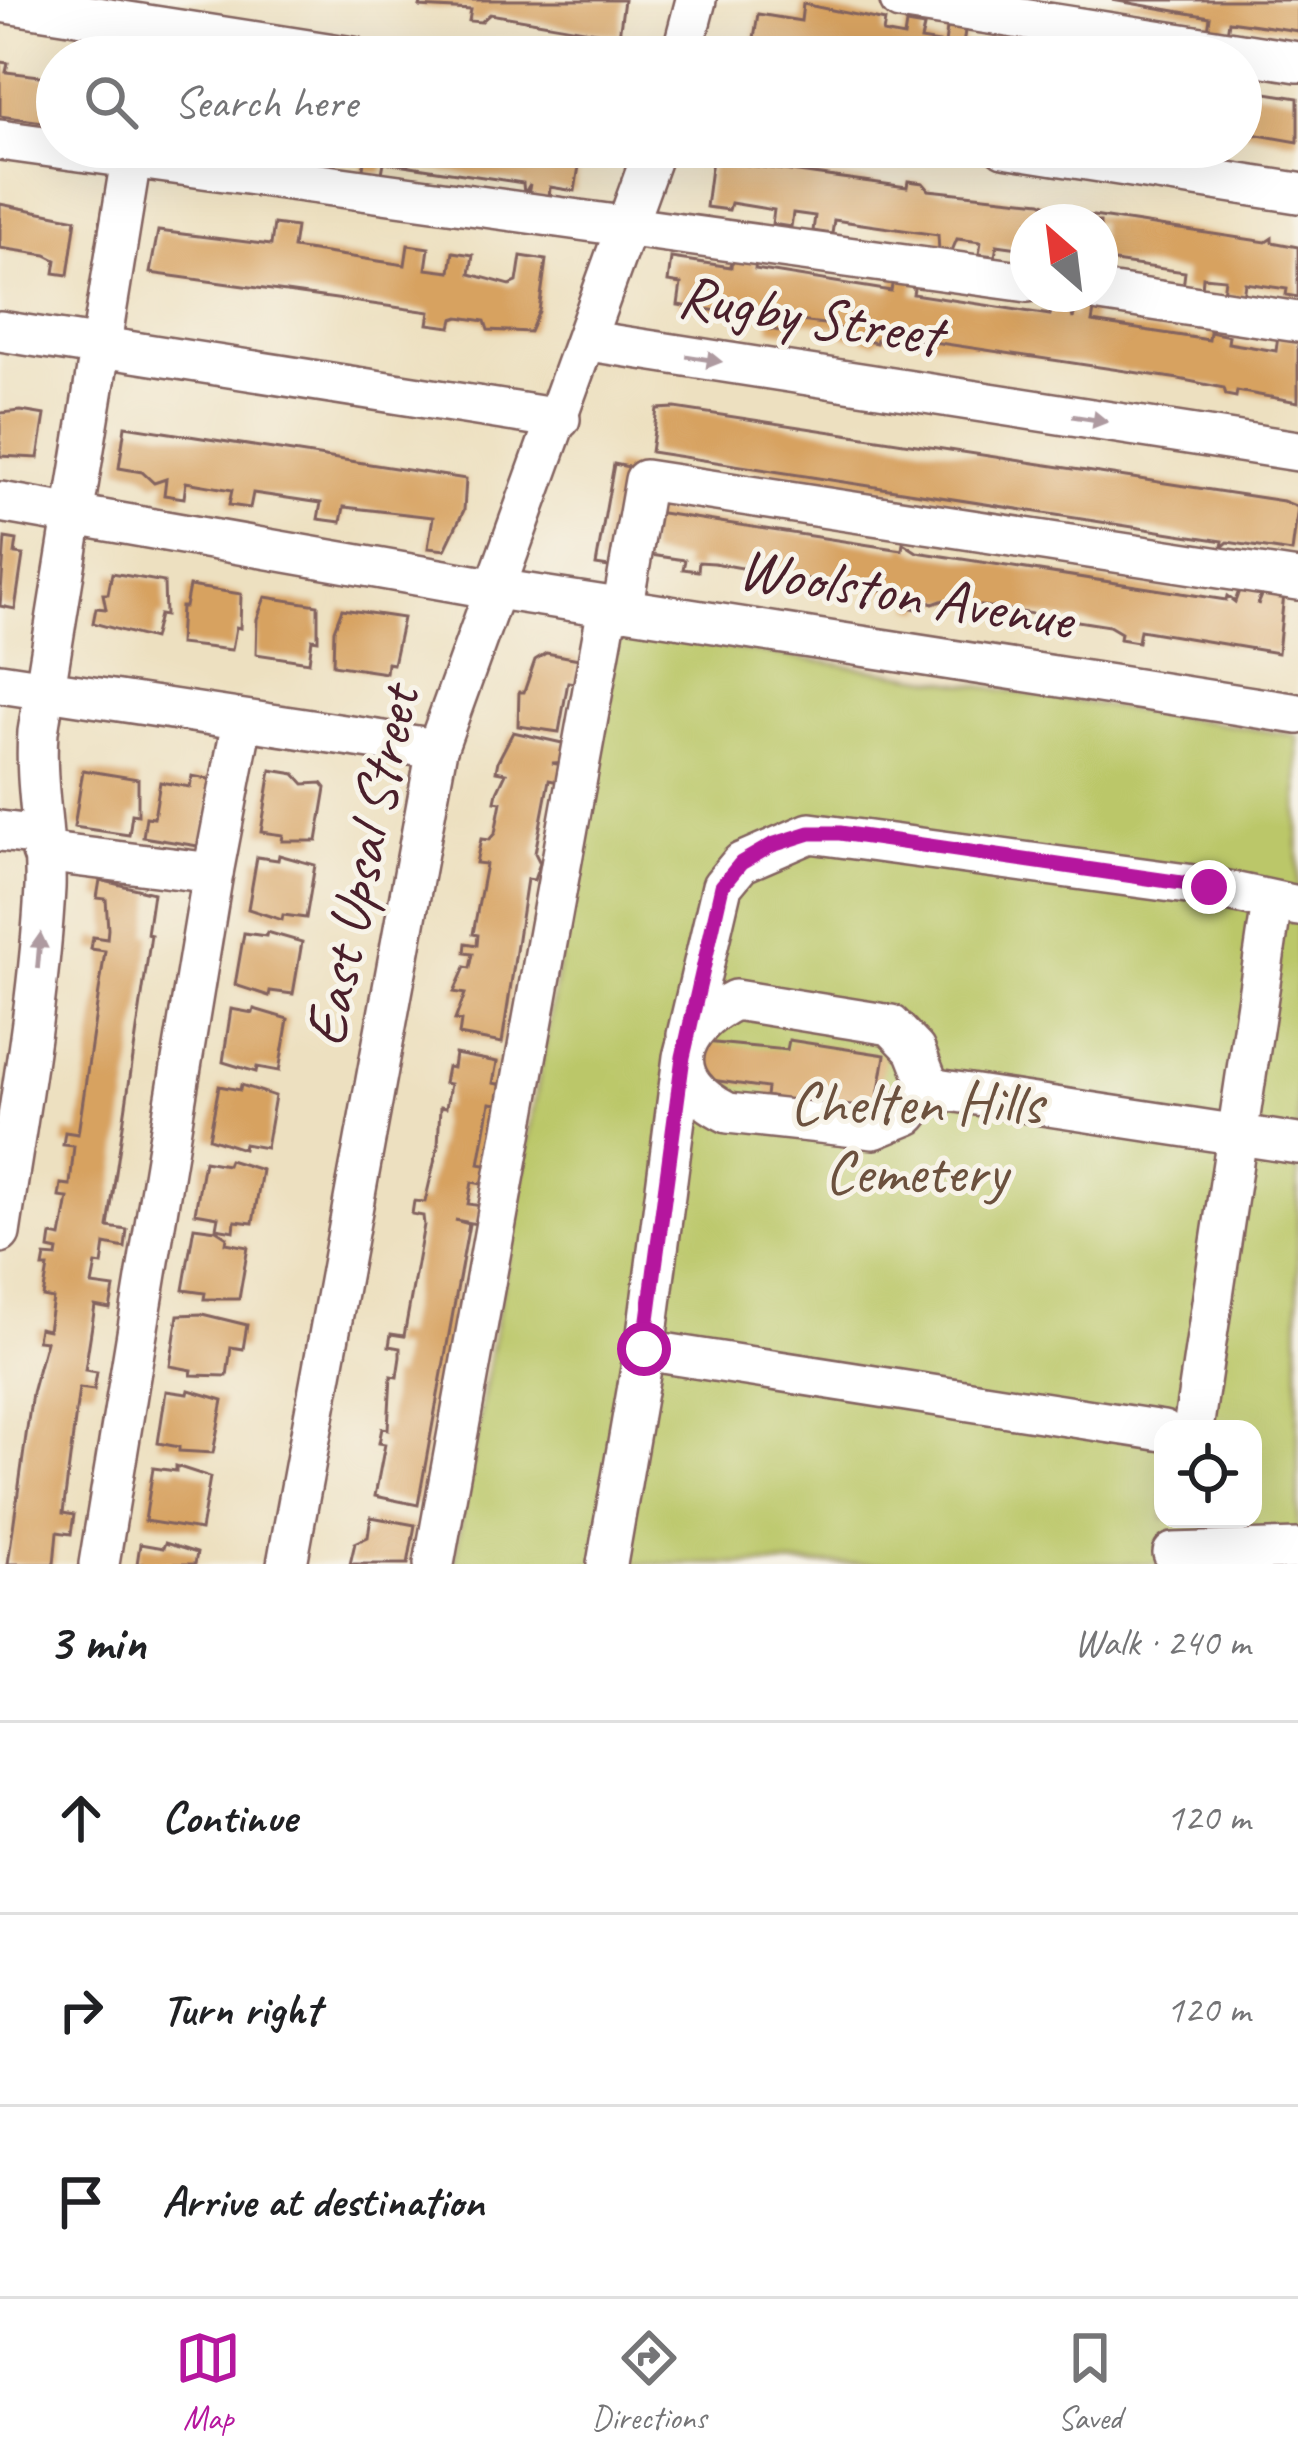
<!DOCTYPE html>
<meta charset="utf-8">
<style>
body{margin:0;font-family:Caveat,sans-serif;background:#f2f2f2;color:#202124}
.controls{position:absolute;right:36px;bottom:36px;display:grid;overflow:hidden;border-radius:24px;box-shadow:0 12px 48px #0002}
.controls button{width:108px;height:108px;display:grid;place-items:center;padding:0;border:0;border-bottom:3px solid #e0e0e0;background:#fff;color:#202124;font:60px sans-serif}
.compass{position:absolute;left:1010px;top:204px;width:108px;height:108px;border-radius:50%;background:#fff;box-shadow:0 12px 48px #0002;rotate:332deg}
.stop{position:absolute;width:36px;height:36px;margin:-27px;border:9px solid #b5179e;border-radius:50%;background:#fff}
.stop.end{background:#b5179e;border-color:#fff;box-shadow:0 3px 12px #0008}
.list{margin:0;padding:0;list-style:none}
h2{display:flex;justify-content:space-between;align-items:center;height:156px;margin:0;padding:0 48px;font-size:51px}
h2 small{font-size:39px;font-weight:400;color:#757577}
.list li{display:grid;grid-template-columns:78px 1fr auto;gap:36px;align-items:center;box-sizing:border-box;height:192px;padding:0 48px;border-top:3px solid #e0e0e0}
.list b{display:block;font-size:45px;white-space:nowrap}
.list em{font-size:39px;font-style:normal;color:#757577}
.icon{flex:none;width:66px;height:66px;fill:none;stroke:currentColor;stroke-width:2;stroke-linecap:round;stroke-linejoin:round}
.map{position:relative;flex:none;width:1298px;height:1564px;overflow:hidden}
.search{position:absolute;background:#fff;box-shadow:0 12px 48px #0002;left:36px;right:36px;top:36px;height:132px;display:flex;align-items:center;gap:30px;box-sizing:border-box;padding:0 42px;border-radius:66px;color:#757577;font-size:45px}
.sheet{height:732px;background:#fff}
nav{display:flex;justify-content:space-around;align-items:center;box-sizing:border-box;height:168px;border-top:3px solid #e0e0e0;background:#fff;font-size:33px;color:#757577}
nav a{display:grid;justify-items:center;gap:6px}
nav .on{color:#b5179e}
.map>svg:first-child{display:block}
.green{fill:#bbc769;stroke:#82734a;stroke-width:3;fill-rule:evenodd}
.building{fill:#d7a261}
.lines{fill:none;stroke-linecap:round;stroke-linejoin:round}
.minor-casing{stroke:#83635f;stroke-width:44}
.minor{stroke:#fff;stroke-width:39}
.oneway{fill:#ae9aa0}
.route{stroke:#b5179e;stroke-width:15}
.labels{text-anchor:middle;dominant-baseline:central;stroke-width:10;stroke-linejoin:round;paint-order:stroke}
.street-label{font-size:60px;fill:#4a1f2b;stroke:#f7f3e8}
.park-label{font-size:60px;fill:#6c513e;stroke:#f7f3e8}
</style>
<div class="map">
<svg width="1298" height="1564" viewBox="0 0 1298 1564">
<rect width="100%" height="100%" fill="#f7f3e8"/>
<filter id="ink" filterUnits="userSpaceOnUse"><feTurbulence type="fractalNoise" baseFrequency=".00833" numOctaves="2"/><feDisplacementMap in="SourceGraphic" scale="24" xChannelSelector="R" yChannelSelector="G"/><feConvolveMatrix kernelMatrix="1 2 1 2 8 2 1 2 1" color-interpolation-filters="sRGB"/></filter>
<filter id="wash" filterUnits="userSpaceOnUse"><feTurbulence type="fractalNoise" baseFrequency=".004" numOctaves="4" result="noise"/><feDisplacementMap in="SourceGraphic" scale="48" xChannelSelector="R" yChannelSelector="G"/><feGaussianBlur stdDeviation="2.7" result="paint"/><feColorMatrix in="noise" values="0 0 0 0 0 0 0 0 0 0 0 0 0 0 0 0 0 1.4 0 .05"/><feComposite in="paint" operator="in"/></filter>
<g filter="url(#wash)">
<rect width="100%" height="100%" fill="#ede0c0"/>
<path class="green" d="M 617,630 L 1298,736 L 1298,1564 L 454,1564 ZM 1163,1429 L 1253,1429 L 1253,1519 L 1163,1519 Z"/>
<g id="blocks">
<g class="building">
<polygon points="422,0 624,0 619,36 490,14 481,22 469,21 471,10 420,7"/>
<polygon points="1112,0 1298,0 1298,31 1229,21 1227,34 1208,31 1210,17"/>
<polygon points="803,4 885,21 883,33 904,37 906,24 924,27 921,40 945,44 947,28 959,27 965,30 963,46 1020,57 751,56 758,14 801,21"/>
<polygon points="1030,36 1051,39 1047,57 1027,57"/>
<polygon points="0,62 8,63 6,72 57,78 57,124 0,116"/>
<polygon points="1241,89 1298,98 1298,142 1241,132"/>
<polygon points="309,147 582,147 575,191 550,187 549,198 528,195 530,184 524,194 523,183 384,162 382,173 363,171 364,158"/>
<polygon points="712,160 907,187 908,181 923,183 929,190 1041,202 1060,211 1266,242 1272,238 1272,242 1298,247 1298,297 1286,295 1287,289 1245,283 1243,297 1223,294 1225,279 1203,277 1202,291 1183,288 1185,272 1100,260 1100,222 1028,222 1028,268 1016,266 1019,248 997,245 995,256 979,254 981,242 957,239 951,253 939,251 938,235 834,220 832,234 813,231 815,216 793,213 791,227 772,224 774,210 731,203 729,210 706,207"/>
<polygon points="0,204 76,219 68,275 54,273 56,260 46,255 0,248"/>
<polygon points="274,224 296,227 293,248 405,265 408,245 429,248 426,269 450,272 453,252 473,255 470,274 510,285 517,282 521,256 546,260 539,311 530,332 488,330 485,321 459,317 453,319 451,327 428,324 430,312 150,273 158,231 271,245"/>
<polygon points="732,257 756,261 755,269 891,291 894,273 916,277 913,294 1050,315 1055,300 1069,302 1073,319 1076,302 1095,305 1092,322 1209,340 1210,332 1229,336 1228,343 1276,351 1278,336 1298,339 1298,402 1237,391 1236,397 1226,395 1224,388 1179,379 906,338 877,339 876,343 862,340 863,331 858,339 844,337 839,328 824,324 792,320 785,332 769,329 770,319 678,305 681,284 668,282 671,258 731,267"/>
<polygon points="675,408 1283,501 1298,507 1292,552 1228,542 1222,547 1223,541 651,452 657,409"/>
<polygon points="21,411 45,415 38,458 0,456 0,413"/>
<polygon points="125,426 466,479 464,510 445,550 428,548 433,517 344,507 341,522 318,519 321,503 253,493 250,508 229,505 232,490 186,482 184,498 164,495 166,479 154,483 142,472 119,468"/>
<polygon points="614,464 639,469 622,569 596,565"/>
<polygon points="642,510 902,550 903,543 917,552 1226,600 1227,596 1235,602 1241,585 1261,588 1258,605 1264,591 1284,594 1278,653 1140,630 1138,642 1120,639 1121,633 1109,626 944,600 933,604 926,599 924,610 912,608 913,596 894,598 888,597 890,591 806,579 791,582 792,577 714,563 699,562 698,571 683,569 685,560 650,555"/>
<polygon points="5,538 17,540 15,554 23,555 15,609 0,606"/>
<polygon points="112,573 164,582 165,616 159,615 153,639 93,623 96,608 106,609 103,594 108,594"/>
<polygon points="189,586 241,594 240,628 236,627 232,650 179,644 181,607 185,607"/>
<polygon points="265,597 318,605 318,640 312,639 309,662 256,654 257,619"/>
<polygon points="342,609 403,618 393,664 387,663 386,673 333,665 334,630"/>
<polygon points="546,653 579,659 575,683 568,682 559,732 518,726 519,692 524,692 535,660"/>
<polygon points="513,732 571,745 568,762 552,763 567,766 564,783 549,780 535,853 540,863 534,880 527,879 502,1043 459,1035 461,1021 455,1020 465,994 454,992 465,967 470,968 473,954 465,953 466,943 477,945 478,935 473,934 486,864 476,863 481,839 489,840 495,833 501,802 495,801 497,792 506,773 496,771 498,761"/>
<polygon points="83,770 138,779 138,815 132,814 129,835 74,827"/>
<polygon points="271,770 295,774 304,784 322,783 326,788 317,841 282,841 283,835 261,832"/>
<polygon points="192,776 213,780 204,847 143,837 146,817 154,818 160,782 190,787"/>
<polygon points="279,855 315,865 306,918 283,915 282,920 248,909 257,857 278,860"/>
<polygon points="100,880 153,893 147,934 151,935 108,1227 127,1230 125,1248 105,1244 102,1265 96,1264 92,1285 114,1288 110,1309 95,1306 85,1370 97,1372 94,1390 79,1388 63,1513 74,1515 71,1534 57,1532 54,1564 8,1564 32,1393 46,1341 37,1340 39,1328 48,1330 53,1299 43,1297 48,1267 43,1267 45,1256 57,1257 58,1251 49,1249 51,1235 61,1237 68,1198 59,1197 61,1184 70,1185 74,1146 63,1145 65,1132 78,1134 105,951 91,949 93,937 107,939 108,929 106,899 97,898"/>
<polygon points="267,932 302,942 293,994 270,991 269,996 235,985 244,933 266,936"/>
<polygon points="231,1009 253,1013 254,1009 288,1019 279,1071 257,1067 256,1072 223,1062"/>
<polygon points="789,1040 885,1055 874,1121 766,1096 767,1088 698,1078 704,1042 787,1050"/>
<polygon points="455,1054 497,1062 493,1083 508,1086 505,1105 490,1103 479,1164 495,1167 492,1186 472,1182 468,1204 482,1206 477,1224 455,1220 469,1224 418,1505 375,1496 385,1444 379,1443 382,1428 388,1429 391,1376 397,1377 400,1357 400,1348 389,1346 391,1334 404,1336 424,1225 423,1216 412,1214 414,1201 425,1202 438,1146 440,1107 446,1108 450,1084 444,1083 447,1067 453,1068"/>
<polygon points="241,1085 275,1096 266,1148 244,1144 243,1149 209,1138 219,1086 240,1090"/>
<polygon points="229,1160 262,1170 253,1223 235,1221 234,1231 216,1228 218,1217 195,1213 204,1161 227,1165"/>
<polygon points="194,1227 216,1230 227,1237 226,1243 248,1247 239,1299 204,1299 205,1293 183,1290"/>
<polygon points="202,1314 247,1325 243,1349 231,1347 227,1376 191,1375 192,1370 170,1366 178,1315"/>
<polygon points="189,1390 223,1400 213,1453 179,1451 179,1447 158,1443 166,1391 188,1394"/>
<polygon points="176,1466 210,1477 201,1530 145,1521 153,1468 176,1471"/>
<polygon points="371,1517 415,1525 408,1564 350,1564 355,1543 368,1537"/>
<polygon points="165,1543 197,1553 195,1564 137,1564 140,1544 163,1548"/>
</g>
</g>
</g>
<g filter="url(#ink)">
<use href="#blocks" fill-opacity="0" stroke="#83635f" stroke-width="3"/>
<g class="lines">
<defs>
<g id="minor">
<polyline points="900,0 1298,62"/>
<polyline points="0,2 353,57"/>
<polyline points="681,57 696,0"/>
<polyline points="0,140 1028,282"/>
<polyline points="1004,147 1298,193"/>
<polyline points="1100,292 1298,322"/>
<polyline points="0,331 560,419"/>
<polyline points="589,341 1298,451"/>
<polyline points="0,502 496,589 1298,714"/>
<polyline points="622,610 645,480 1298,580"/>
<polyline points="0,683 437,749"/>
<polyline points="0,831 40,836"/>
<polyline points="42,852 213,873 99,1564"/>
<polyline points="213,873 242,722"/>
<path d="M 735,1000 L 891,1025 L 915,1050 L 930,1088 L 908,1115 L 874,1129 L 728,1113 C 661,1080 675,1029 735,1000 Z"/>
<polyline points="687,1035 722,886 741,863 810,833 1209,887 1298,906"/>
<polyline points="930,1088 1298,1144"/>
<path d="M 0,1233 C 17,1119 39,1003 45,888 C 47,837 34,787 38,732 L 133,147"/>
<polyline points="644,1350 1163,1431"/>
<polyline points="1193,1429 1272,903"/>
<polyline points="1173,1553 1298,1549"/>
<polyline points="287,1564 437,749 655,147"/>
<polyline points="434,1564 608,607"/>
<polyline points="607,1564 647,1334 683,1057"/>
</g>
</defs>
<use href="#minor" class="minor-casing"/>
<use href="#minor" class="minor"/>
</g>
<defs><path id="oneway-solid" d="M-6-.8H1V-3.2L6.5 0L1 3.2V.8H-6Z" transform="scale(3)"/></defs>
<g class="oneway">
<use href="#oneway-solid" transform="translate(704 359) rotate(9)"/>
<use href="#oneway-solid" transform="translate(1090 419) rotate(9)"/>
<use href="#oneway-solid" transform="translate(39 951) rotate(-85)"/>
</g>
</g>
<g class="lines" filter="url(#ink)">
<polyline class="route" points="644,1349 683,1057 722,886 741,863 772,845 810,833 840,833 1209,887"/>
</g>
<g class="labels">
<g class="street-label">
<text transform="translate(810 315) rotate(9)">Rugby Street</text>
<text transform="translate(906 593) rotate(9)">Woolston Avenue</text>
<text transform="translate(361 866) rotate(-78)">East Upsal Street</text>
</g>
<g class="park-label">
<text x="916" y="1103">Chelten Hills<tspan x="916" dy="69">Cemetery</tspan></text>
</g>
</g>
</svg>
<div class="controls">
<button><svg class="icon" aria-label="locate" viewBox="0 0 24 24"><circle cx="12" cy="12" r="6"/><path d="M12 2v4M12 18v4M2 12h4M18 12h4"/></svg></button>
</div>
<svg class="compass" viewBox="-18 -18 36 36"><path d="M0-13l5 13h-10z" fill="#e53935"/><path d="M0 13l5-13h-10z" fill="#757577"/></svg>
<div class="stop" style="left:644px;top:1349px"></div>
<div class="stop end" style="left:1209px;top:887px"></div>
<div class="search"><svg class="icon" aria-label="search" viewBox="0 0 24 24"><circle cx="10" cy="10" r="6"/><path d="M15 15l6 6"/></svg>Search here</div>
</div>
<section class="sheet">
<h2>3 min<small>Walk · 240 m</small></h2>
<ul class="list">
<li><svg class="icon" aria-label="ahead" viewBox="0 0 24 24"><path d="M12 20V5M6 11l6-6 6 6"/></svg><div><b>Continue</b></div><em>120 m</em></li>
<li><svg class="icon" aria-label="right" viewBox="0 0 24 24"><path d="M7 20v-9h11M14 6l5 5-5 5"/></svg><div><b>Turn right</b></div><em>120 m</em></li>
<li><svg class="icon" aria-label="arrive" viewBox="0 0 24 24"><path d="M6 21V4h12l-3 4 3 4H6"/></svg><div><b>Arrive at destination</b></div></li>
</ul>
</section>
<nav>
<a class="on"><svg class="icon" aria-label="map" viewBox="0 0 24 24"><path d="M3 6l6-2 6 2 6-2v14l-6 2-6-2-6 2zM9 4v14M15 6v14"/></svg>Map</a>
<a><svg class="icon" aria-label="directions" viewBox="0 0 24 24"><path d="M12 3l9 9-9 9-9-9zM9 14v-3h6M13 9l2 2-2 2"/></svg>Directions</a>
<a><svg class="icon" aria-label="saved" viewBox="0 0 24 24"><path d="M7 4h10v16l-5-4-5 4z"/></svg>Saved</a>
</nav>
